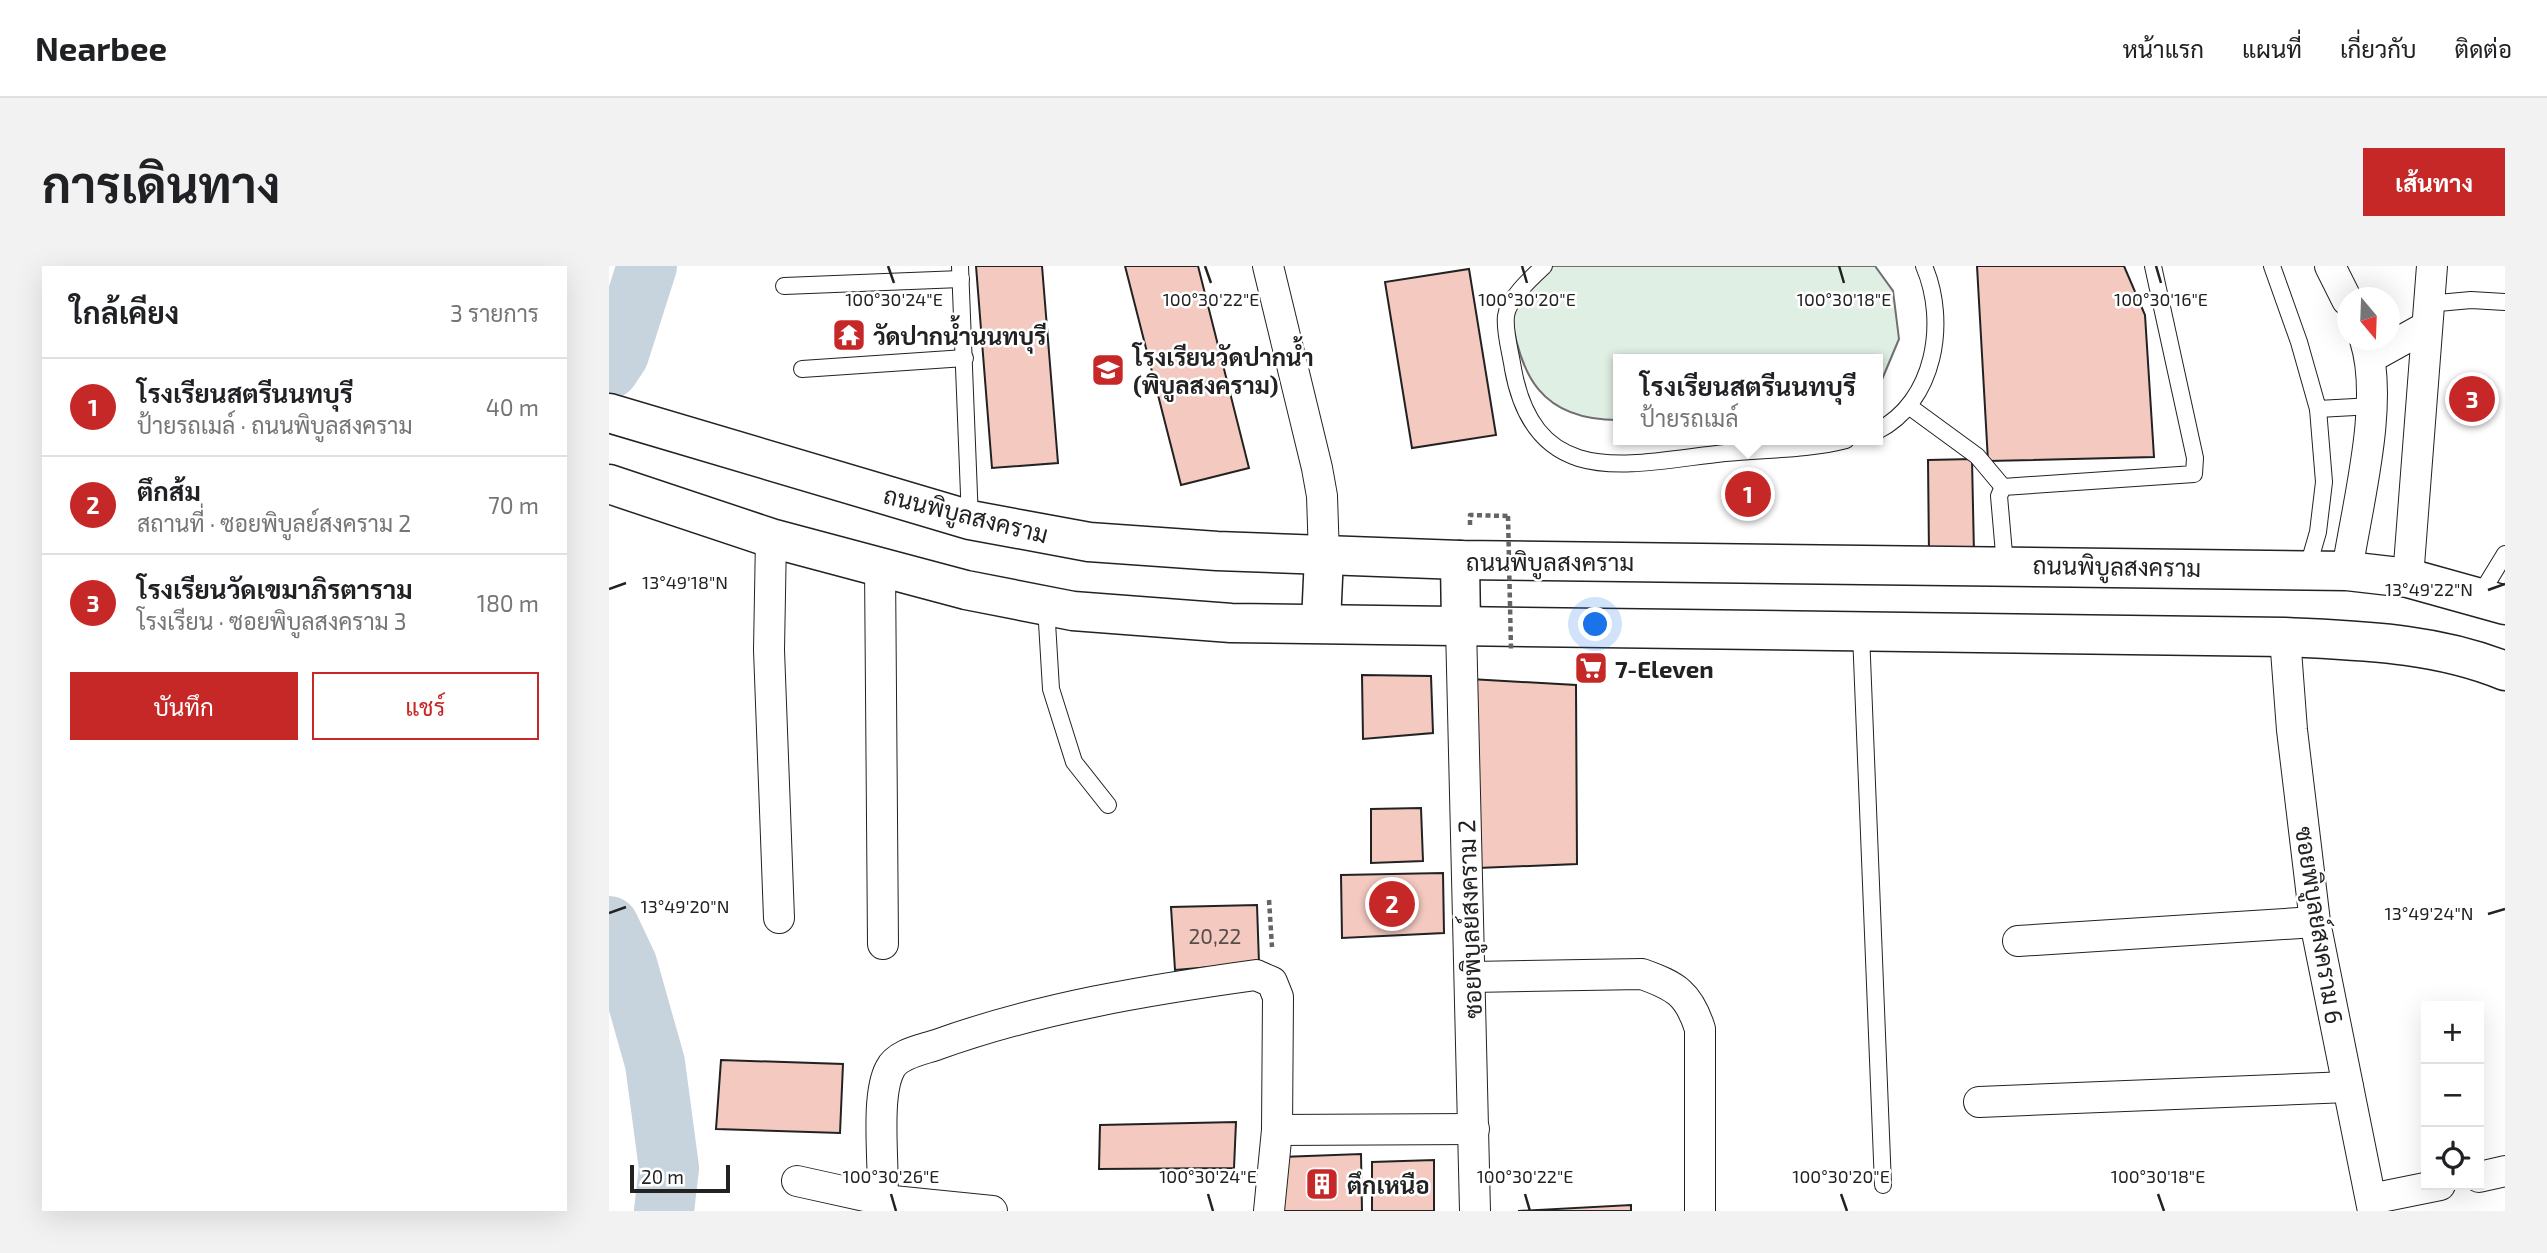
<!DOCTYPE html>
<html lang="th">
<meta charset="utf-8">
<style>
body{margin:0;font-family:"Exo 2",Sarabun,sans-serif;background:#f2f2f2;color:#202124}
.controls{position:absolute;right:21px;bottom:21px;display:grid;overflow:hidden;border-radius:0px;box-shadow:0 7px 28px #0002}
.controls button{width:63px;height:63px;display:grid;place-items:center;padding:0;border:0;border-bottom:2px solid #e0e0e0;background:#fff;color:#202124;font:35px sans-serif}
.compass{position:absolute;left:1728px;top:21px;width:63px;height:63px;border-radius:50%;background:#fff;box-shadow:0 7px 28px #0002;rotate:161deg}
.scale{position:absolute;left:21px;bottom:18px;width:100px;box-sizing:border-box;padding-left:7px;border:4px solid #222;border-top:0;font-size:19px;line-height:24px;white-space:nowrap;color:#222;-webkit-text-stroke:5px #fff;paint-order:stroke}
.you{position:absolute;left:987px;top:359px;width:24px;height:24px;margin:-18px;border:5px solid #fff;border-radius:50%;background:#1a73e8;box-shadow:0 0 0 10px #1a73e833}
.badge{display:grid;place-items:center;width:46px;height:46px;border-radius:50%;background:#c62828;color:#fff;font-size:23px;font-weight:700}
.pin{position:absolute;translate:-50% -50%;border:4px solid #fff;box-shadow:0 2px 7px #0006}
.popup{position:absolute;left:1004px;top:88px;width:270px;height:91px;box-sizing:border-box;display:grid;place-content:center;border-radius:0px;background:#fff;filter:drop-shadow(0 2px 5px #0005);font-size:23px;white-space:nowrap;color:#757577}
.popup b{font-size:26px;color:#202124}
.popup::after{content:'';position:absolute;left:50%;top:100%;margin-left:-14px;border:14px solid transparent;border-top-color:#fff}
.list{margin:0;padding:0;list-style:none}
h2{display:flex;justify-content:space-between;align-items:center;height:91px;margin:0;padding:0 28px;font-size:30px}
h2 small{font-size:23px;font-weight:400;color:#757577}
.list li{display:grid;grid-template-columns:46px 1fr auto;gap:21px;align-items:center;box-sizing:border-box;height:98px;padding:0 28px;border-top:2px solid #e0e0e0}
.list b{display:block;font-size:26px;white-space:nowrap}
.list p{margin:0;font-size:23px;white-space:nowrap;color:#757577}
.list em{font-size:23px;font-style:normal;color:#757577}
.actions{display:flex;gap:14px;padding:21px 28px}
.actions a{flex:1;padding:16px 0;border:2px solid #c62828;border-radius:0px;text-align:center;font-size:24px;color:#c62828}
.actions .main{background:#c62828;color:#fff}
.icon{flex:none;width:38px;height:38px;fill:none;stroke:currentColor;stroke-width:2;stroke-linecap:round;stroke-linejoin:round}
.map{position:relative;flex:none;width:1896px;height:945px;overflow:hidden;border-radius:0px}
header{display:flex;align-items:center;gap:42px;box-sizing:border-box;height:98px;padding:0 35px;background:#fff;border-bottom:2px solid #e0e0e0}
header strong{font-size:33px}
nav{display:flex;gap:38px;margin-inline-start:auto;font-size:24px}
.intro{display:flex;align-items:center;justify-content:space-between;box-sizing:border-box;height:168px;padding:0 42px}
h1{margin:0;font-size:49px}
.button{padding:18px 32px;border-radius:0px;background:#c62828;color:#fff;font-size:24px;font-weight:700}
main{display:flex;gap:42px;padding:0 42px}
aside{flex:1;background:#fff;border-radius:0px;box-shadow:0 7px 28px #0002}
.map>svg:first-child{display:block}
.green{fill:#e0efe3;stroke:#6f6f6f;stroke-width:2}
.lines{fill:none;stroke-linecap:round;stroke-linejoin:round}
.river{stroke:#c7d3dd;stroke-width:60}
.building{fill:#f3c9c0;stroke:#222;stroke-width:2}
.lane-casing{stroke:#222;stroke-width:18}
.street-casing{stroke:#222;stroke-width:32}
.primary-casing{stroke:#222;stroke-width:41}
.path{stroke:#646464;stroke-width:4.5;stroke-dasharray:5 3.5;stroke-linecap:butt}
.lane{stroke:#fff;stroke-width:16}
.street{stroke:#fff;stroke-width:30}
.primary{stroke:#fff;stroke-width:38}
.path-bridge{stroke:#646464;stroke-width:4.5;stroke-dasharray:5 3.5;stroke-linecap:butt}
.ticks{fill:none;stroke:#222;stroke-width:2.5}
.labels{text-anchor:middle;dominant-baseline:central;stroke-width:5;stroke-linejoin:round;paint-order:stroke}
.number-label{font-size:21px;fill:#564c4a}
.poi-label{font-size:24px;font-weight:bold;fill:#222;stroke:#fff;text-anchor:start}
.street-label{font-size:24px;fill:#222;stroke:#fff}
.ticks-label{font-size:18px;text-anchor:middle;fill:#222;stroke:#fff;stroke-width:5;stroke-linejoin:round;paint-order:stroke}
</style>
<header>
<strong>Nearbee</strong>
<nav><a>หน้าแรก</a><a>แผนที่</a><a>เกี่ยวกับ</a><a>ติดต่อ</a></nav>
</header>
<div class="intro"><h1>การเดินทาง</h1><a class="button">เส้นทาง</a></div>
<main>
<aside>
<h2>ใกล้เคียง<small>3 รายการ</small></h2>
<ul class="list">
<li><span class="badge">1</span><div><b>โรงเรียนสตรีนนทบุรี</b><p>ป้ายรถเมล์ · ถนนพิบูลสงคราม</p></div><em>40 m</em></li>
<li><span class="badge">2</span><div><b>ตึกส้ม</b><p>สถานที่ · ซอยพิบูลย์สงคราม 2</p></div><em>70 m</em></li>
<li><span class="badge">3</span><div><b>โรงเรียนวัดเขมาภิรตาราม</b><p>โรงเรียน · ซอยพิบูลสงคราม 3</p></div><em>180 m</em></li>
</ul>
<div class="actions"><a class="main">บันทึก</a><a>แชร์</a></div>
</aside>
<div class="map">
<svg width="1896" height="945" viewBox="0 0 1896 945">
<rect width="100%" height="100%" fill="#fff"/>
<path class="green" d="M 934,0 L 1266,0 L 1284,25 L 1290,73 L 1269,123 L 1268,93 L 1010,93 L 1009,154 C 932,154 910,110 901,41 Z"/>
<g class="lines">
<g class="river">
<polyline points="0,103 10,88 38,0"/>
<polyline points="0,660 18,698 46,797 60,902 55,945"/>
</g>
</g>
<g class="building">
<polygon points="367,0 433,0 449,197 383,202"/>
<polygon points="516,0 589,0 640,202 572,219"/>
<polygon points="1368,0 1515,0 1536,49 1545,191 1379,195"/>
<polygon points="860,3 887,169 803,182 776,16"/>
<polygon points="1363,193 1365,288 1320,289 1319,194"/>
<polygon points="753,409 822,410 824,467 754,473"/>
<polygon points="861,413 967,419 968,598 869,602"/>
<polygon points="812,542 814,595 762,597 762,543"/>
<polygon points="834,607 835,667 733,672 732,609"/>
<polygon points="648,639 650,697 566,704 562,641"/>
<polygon points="112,794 234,798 231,867 107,863"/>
<polygon points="627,856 625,902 490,903 491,859"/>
<polygon points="752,888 753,945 674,945 672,891"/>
<polygon points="825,894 825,945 763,945 763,896"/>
<polygon points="1022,939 1022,945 909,945"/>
</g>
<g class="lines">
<defs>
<g id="lane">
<polyline points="351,0 361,254"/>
<path d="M 935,0 C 922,12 899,33 897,50 C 895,65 902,88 904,103 C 927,227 1022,197 1116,187 C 1155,183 1199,184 1237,174"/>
<polyline points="1663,0 1690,76 1709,143 1764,140"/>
<polyline points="175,20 352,13"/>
<polyline points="1818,38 1862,34 1896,36"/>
<polyline points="193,103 356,92"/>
<polyline points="1301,141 1368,190 1394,221"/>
<path d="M 1268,165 C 1326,136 1339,56 1315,0"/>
<polyline points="1396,299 1390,230 1394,221 1585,208 1586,192 1544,0"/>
<polyline points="1698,304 1709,266 1715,216 1709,143"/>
<polyline points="1871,329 1896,288"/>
<polyline points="437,340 442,423 465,496 499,539"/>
<polyline points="1252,367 1274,919"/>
</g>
<g id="street">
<polyline points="659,0 708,202 713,230 715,290"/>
<polyline points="1721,0 1738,34"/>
<polyline points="1761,92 1817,61"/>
<polyline points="162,272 160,384 170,652"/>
<polyline points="271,300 274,678"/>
<path d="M 1738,305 C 1748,239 1776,136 1756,74"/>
<polyline points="1799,312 1823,0"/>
<polyline points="852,361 866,945"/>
<polyline points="1676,371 1683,464 1706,656 1764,945"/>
<polyline points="1409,675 1706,656"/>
<path d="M 862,711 L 1033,708 C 1067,720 1080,728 1091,763 L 1091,945"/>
<polyline points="1370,836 1739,821"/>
<polyline points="668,864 865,863"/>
<polyline points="1870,911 1896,905"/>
<polyline points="188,915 274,934 383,945"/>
<polyline points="1762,933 1831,919"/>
<path d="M 273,945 C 277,908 265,833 281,803 C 288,788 312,784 327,779 C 430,742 538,724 647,709 L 663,716 L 669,731 L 668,864 L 660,945"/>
</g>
<g id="primary">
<polyline points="0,147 361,254 480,276 608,285 851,294 1738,305 1799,312 1896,339"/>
<path d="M 0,218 L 162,272 L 357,324 L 464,345 L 622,357 L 1676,371 C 1751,375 1825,376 1896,405"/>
<polyline points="851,294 852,361"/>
<polyline points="712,357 715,290"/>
</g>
</defs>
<use href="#lane" class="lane-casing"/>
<use href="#street" class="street-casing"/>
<use href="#primary" class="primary-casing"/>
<g class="path">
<polyline points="861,259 861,249 899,250"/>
<polyline points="660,634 663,681"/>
</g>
<use href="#lane" class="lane"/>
<use href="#street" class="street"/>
<use href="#primary" class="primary"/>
<polyline class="path-bridge" points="899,250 902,383"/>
</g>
<path class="ticks" d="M 279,0 L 285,17M 596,0 L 602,17M 913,0 L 918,17M 1230,0 L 1235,17M 1547,0 L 1552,17M 0,323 L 17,317M 1879,324 L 1896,318M 0,647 L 17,641M 1879,648 L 1896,643M 282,928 L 287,945M 599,928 L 604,945M 916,928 L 921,945M 1232,928 L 1238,945M 1549,928 L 1555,945"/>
<defs>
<symbol id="temple-square" viewBox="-11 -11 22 22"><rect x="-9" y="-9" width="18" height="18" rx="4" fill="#c62828" stroke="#fff"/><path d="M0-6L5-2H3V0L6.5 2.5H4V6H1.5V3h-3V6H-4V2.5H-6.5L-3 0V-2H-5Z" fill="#fff"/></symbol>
<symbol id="school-square" viewBox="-11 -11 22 22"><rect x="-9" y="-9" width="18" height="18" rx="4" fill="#c62828" stroke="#fff"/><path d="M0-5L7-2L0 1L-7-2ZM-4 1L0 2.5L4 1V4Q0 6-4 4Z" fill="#fff"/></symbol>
<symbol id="supermarket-square" viewBox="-11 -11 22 22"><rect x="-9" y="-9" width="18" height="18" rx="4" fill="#c62828" stroke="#fff"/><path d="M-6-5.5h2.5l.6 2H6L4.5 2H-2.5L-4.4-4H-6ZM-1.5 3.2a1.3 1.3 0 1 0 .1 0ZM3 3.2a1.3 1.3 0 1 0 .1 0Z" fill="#fff"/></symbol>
<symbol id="building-square" viewBox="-11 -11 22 22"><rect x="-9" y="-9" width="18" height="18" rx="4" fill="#c62828" stroke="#fff"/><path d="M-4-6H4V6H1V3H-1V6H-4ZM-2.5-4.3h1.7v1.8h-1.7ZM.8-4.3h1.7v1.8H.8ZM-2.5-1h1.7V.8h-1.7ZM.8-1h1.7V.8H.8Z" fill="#fff"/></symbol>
</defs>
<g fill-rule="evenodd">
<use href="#temple-square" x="221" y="50" width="38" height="38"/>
<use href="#school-square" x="480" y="85" width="38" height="38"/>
<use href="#supermarket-square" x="963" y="383" width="38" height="38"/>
<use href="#building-square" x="694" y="899" width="38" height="38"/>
</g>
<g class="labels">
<g class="number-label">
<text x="606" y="669">20,22</text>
</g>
<g class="poi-label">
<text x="264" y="69">วัดปากน้ำนนทบุรี</text>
<text x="524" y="90">โรงเรียนวัดปากน้ำ<tspan x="524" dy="28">(พิบูลสงคราม)</tspan></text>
<text x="1006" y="402">7-Eleven</text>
<text x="738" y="918">ตึกเหนือ</text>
</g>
<g class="street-label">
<text transform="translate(357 248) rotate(14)">ถนนพิบูลสงคราม</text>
<text x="941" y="295">ถนนพิบูลสงคราม</text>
<text transform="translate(1508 300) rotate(1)">ถนนพิบูลสงคราม</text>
<text transform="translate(860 653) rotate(-92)">ซอยพิบูลย์สงคราม 2</text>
<text transform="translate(1711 659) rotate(81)">ซอยพิบูลย์สงคราม 6</text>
</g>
</g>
<g class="ticks-label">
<text x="285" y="40">100°30'24"E</text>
<text x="602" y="40">100°30'22"E</text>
<text x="1235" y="40">100°30'18"E</text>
<text x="918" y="40">100°30'20"E</text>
<text x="1552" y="40">100°30'16"E</text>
<text x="76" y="323">13°49'18"N</text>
<text x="1820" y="330">13°49'22"N</text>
<text x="76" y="647">13°49'20"N</text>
<text x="1820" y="654">13°49'24"N</text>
<text x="282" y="917">100°30'26"E</text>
<text x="599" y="917">100°30'24"E</text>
<text x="916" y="917">100°30'22"E</text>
<text x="1232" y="917">100°30'20"E</text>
<text x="1549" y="917">100°30'18"E</text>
</g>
</svg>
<div class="controls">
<button>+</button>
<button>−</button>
<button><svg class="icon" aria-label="locate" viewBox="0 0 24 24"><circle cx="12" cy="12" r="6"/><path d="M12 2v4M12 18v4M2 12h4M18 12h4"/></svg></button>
</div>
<svg class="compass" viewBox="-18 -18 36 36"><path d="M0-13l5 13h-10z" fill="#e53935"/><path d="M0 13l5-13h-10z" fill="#757577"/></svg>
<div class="scale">20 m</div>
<div class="you"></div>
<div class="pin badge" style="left:1139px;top:228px">1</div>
<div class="popup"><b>โรงเรียนสตรีนนทบุรี</b>ป้ายรถเมล์</div>
<div class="pin badge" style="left:783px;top:638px">2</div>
<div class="pin badge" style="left:1863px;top:133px">3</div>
</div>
</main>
